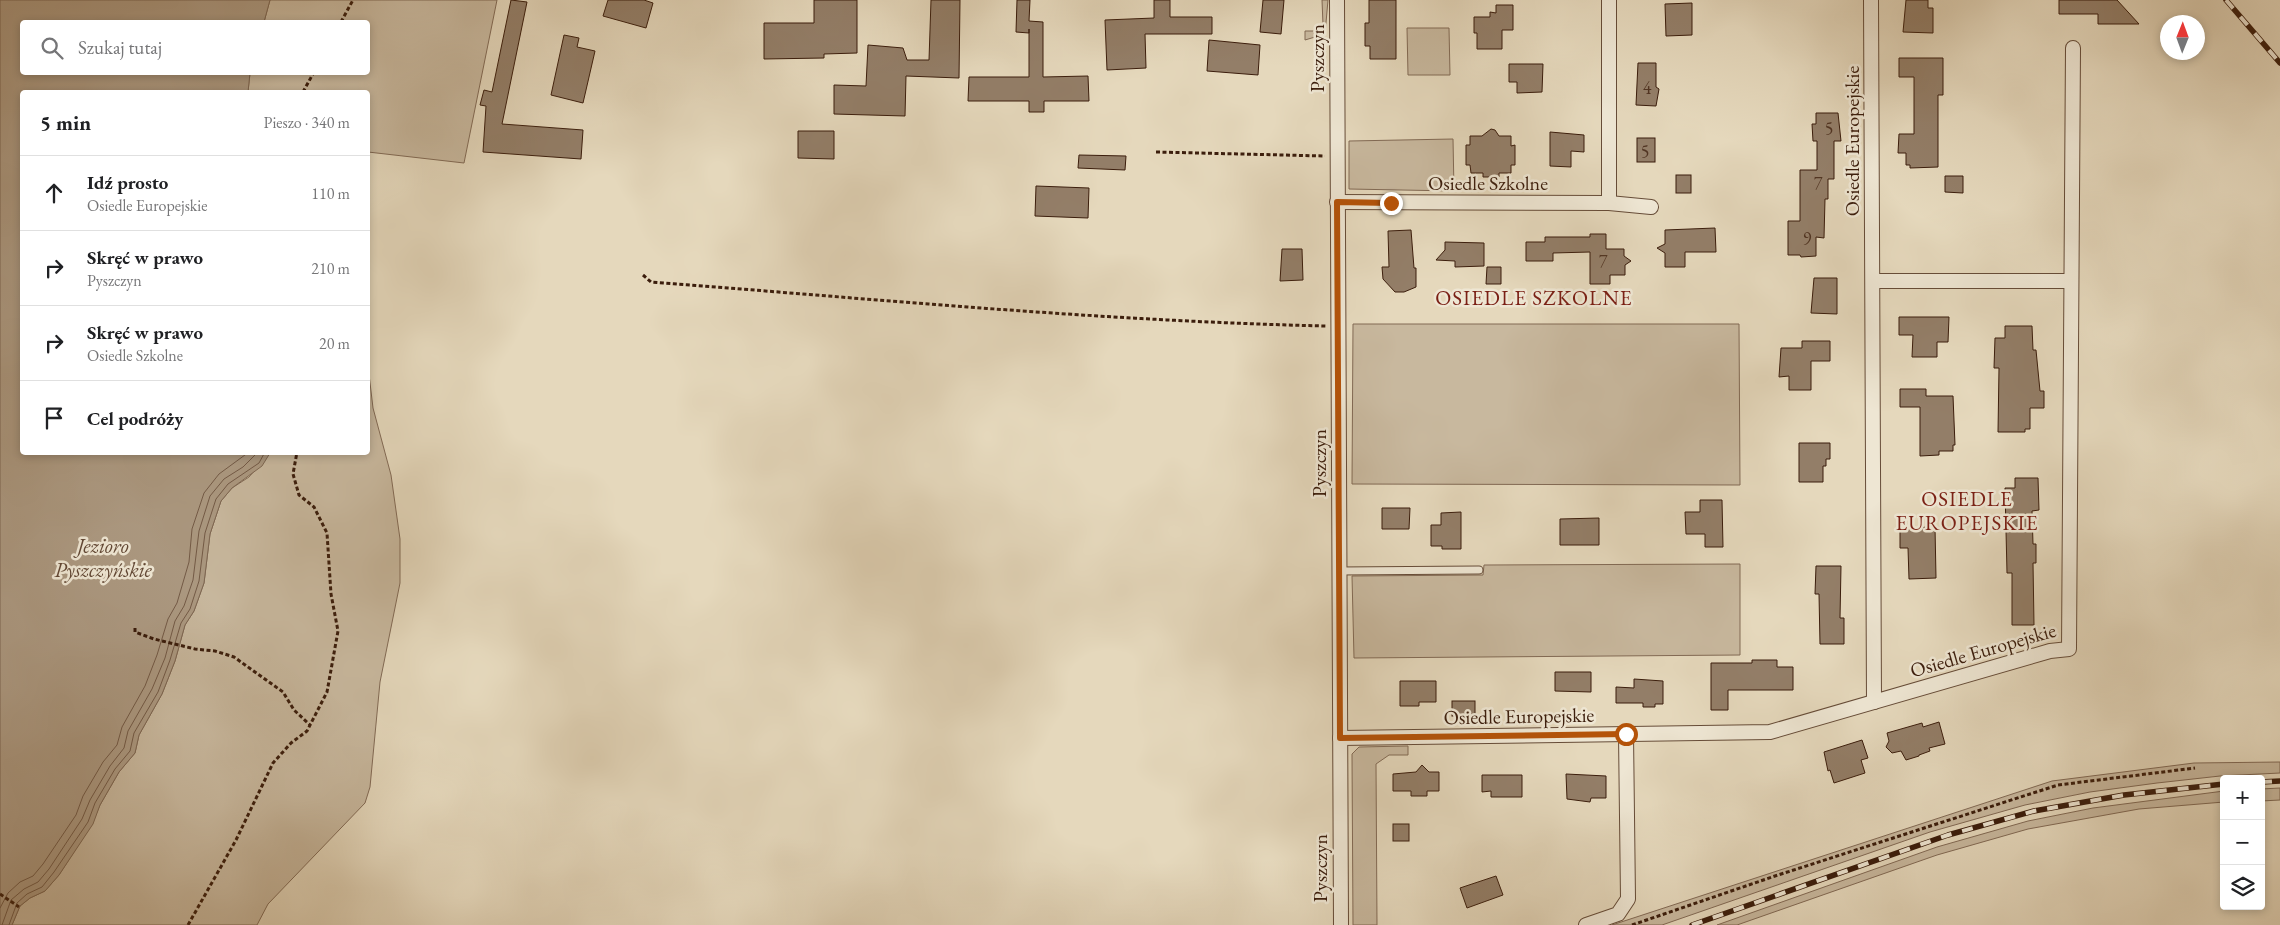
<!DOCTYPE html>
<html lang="pl">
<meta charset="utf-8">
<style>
body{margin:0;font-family:"EB Garamond",serif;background:#f6f6f6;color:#202124}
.controls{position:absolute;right:15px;bottom:15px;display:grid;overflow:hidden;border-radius:5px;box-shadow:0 2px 8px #0003}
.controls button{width:45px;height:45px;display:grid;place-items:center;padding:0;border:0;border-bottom:1px solid #e0e0e0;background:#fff;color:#202124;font:25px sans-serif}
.compass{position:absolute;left:2160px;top:15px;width:45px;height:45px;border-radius:50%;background:#fff;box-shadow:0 2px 8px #0003;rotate:1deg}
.stop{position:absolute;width:15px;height:15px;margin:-11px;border:4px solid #b45309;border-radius:50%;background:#fff}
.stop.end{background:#b45309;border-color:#fff;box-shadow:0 1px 5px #0008}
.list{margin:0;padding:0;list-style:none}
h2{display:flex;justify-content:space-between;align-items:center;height:65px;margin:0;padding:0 20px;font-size:21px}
h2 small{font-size:16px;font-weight:400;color:#757577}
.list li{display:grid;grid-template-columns:32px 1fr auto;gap:15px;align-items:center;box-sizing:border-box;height:75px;padding:0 20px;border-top:1px solid #e0e0e0}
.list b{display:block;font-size:19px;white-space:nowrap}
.list p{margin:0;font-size:16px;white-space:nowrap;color:#757577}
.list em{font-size:16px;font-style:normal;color:#757577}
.icon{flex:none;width:28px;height:28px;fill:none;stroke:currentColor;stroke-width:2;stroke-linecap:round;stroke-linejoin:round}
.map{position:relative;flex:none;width:2280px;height:925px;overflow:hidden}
.search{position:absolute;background:#fff;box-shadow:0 2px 8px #0003;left:20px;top:20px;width:350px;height:55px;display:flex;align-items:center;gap:12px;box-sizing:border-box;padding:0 18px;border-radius:5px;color:#757577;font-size:19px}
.panel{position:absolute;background:#fff;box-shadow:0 2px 8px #0003;left:20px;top:90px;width:350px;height:365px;border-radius:5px}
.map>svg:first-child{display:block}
.green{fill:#c8b89e;stroke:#826a55}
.water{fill:#ab9880;stroke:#7e6752}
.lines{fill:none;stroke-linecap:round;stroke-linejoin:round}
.shore{stroke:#735a46;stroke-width:1}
.building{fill:#937e68;stroke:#3b1d0c}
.lane-casing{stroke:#664c38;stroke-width:9}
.street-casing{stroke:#664c38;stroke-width:16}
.path{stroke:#3b1d0c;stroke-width:3;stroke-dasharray:4 2.5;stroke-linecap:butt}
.lane{stroke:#eee6d3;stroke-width:7}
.street{stroke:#eee6d3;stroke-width:14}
.rail-casing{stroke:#3b1d0c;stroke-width:5.5}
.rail{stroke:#eee6d3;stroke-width:4;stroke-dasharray:11;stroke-linecap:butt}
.route{stroke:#b45309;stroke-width:6}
.labels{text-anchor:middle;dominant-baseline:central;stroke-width:5;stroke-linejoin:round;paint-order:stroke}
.number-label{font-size:18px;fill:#513523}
.street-label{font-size:20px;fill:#3b1d0c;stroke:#eee6d3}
.neighbourhood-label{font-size:21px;letter-spacing:1px;fill:#7a1f14;stroke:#eee6d3}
.water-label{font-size:21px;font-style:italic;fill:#624835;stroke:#eee6d3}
</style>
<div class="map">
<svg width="2280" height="925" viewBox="0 0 2280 925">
<rect width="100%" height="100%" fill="#e5d8bc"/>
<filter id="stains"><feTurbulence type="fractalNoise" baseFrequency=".004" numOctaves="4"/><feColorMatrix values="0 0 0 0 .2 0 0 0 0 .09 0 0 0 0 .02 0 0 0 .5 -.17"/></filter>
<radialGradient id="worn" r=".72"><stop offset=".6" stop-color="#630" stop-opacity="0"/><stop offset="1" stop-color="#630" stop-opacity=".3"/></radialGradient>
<g class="green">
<polygon points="270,0 497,0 464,163 368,152 368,92 248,92 250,73 368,72 368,22 264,22"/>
<polygon points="1322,0 1328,0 1325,34 1305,40 1305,31 1317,31 1323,25"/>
<polygon points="1407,28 1449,28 1450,75 1408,75"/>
<polygon points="1453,139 1454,191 1349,189 1349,141"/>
<polygon points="1353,324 1739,324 1740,485 1352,484"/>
<polygon points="368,366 373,408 391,475 400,539 400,583 380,682 370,787 365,803 268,904 257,925 12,925 20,906 30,898 45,891 59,875 92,824 100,805 119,772 135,753 139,735 162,694 175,661 185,625 194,611 204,583 210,534 221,501 232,488 249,477 270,453 368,452"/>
<polygon points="1740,564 1740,655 1354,658 1352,576 1483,575 1484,565"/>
<polygon points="1408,746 1408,755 1389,755 1376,764 1377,925 1353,925 1352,754 1359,747"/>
<polygon points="2280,762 2280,773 2220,776 2157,783 2090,792 2025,805 1930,832 1662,925 1612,925 2052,781 2194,763"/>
<polygon points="2280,788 2280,800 2261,801 2261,789"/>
<polygon points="2224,791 2224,802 2139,809 2028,829 1937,855 1737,925 1717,925 1937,847 2028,821 2093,808"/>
</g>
<polygon class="water" points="0,0 270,0 264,22 22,22 22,72 250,73 248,92 22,92 22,452 270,453 262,466 232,488 221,501 210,534 204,583 194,611 185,625 175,661 162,694 139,735 135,753 119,772 100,805 93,824 59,875 45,891 30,898 20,906 12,925 0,925"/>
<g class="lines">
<g class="shore">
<polyline points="0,908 8,893 20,882 33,876 43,864 76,815 83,796 103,762 117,745 122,727 145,686 157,655 168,619 177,603 189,562 192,529 204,493 219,474 249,452"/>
<polyline points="2,925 11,900 24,889 38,882 49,869 82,819 90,800 110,766 124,748 128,731 152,689 165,658 175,621 184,606 193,580 199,531 210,496 224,479 243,467 258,452"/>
<polyline points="9,925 17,903 27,894 42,887 54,872 88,822 95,803 115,769 130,751 134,733 158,692 170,660 181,623 190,609 199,581 205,533 216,499 228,484 259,463 265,452"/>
</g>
</g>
<g class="building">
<polygon points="511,0 527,2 502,124 583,130 581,159 483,152 486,106 480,105 484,90 492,92"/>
<polygon points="608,0 644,0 653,3 646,28 603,16"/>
<polygon points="814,0 857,0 857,53 824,54 824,58 764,59 764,23 814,23"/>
<polygon points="931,0 960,0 959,78 906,76 905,116 834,114 834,85 866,86 868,45 903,48 907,60 929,60"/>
<polygon points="1017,0 1030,0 1029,21 1043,22 1043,77 1088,76 1089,101 1044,101 1044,112 1029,112 1029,101 968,101 969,77 1029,77 1029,29 1029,33 1016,32"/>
<polygon points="1154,0 1170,0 1170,17 1212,17 1212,34 1145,34 1146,68 1107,70 1105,20 1154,18"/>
<polygon points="1263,0 1284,0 1281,34 1260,32"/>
<polygon points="1369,0 1396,0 1396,59 1370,59 1370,46 1365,46 1365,23 1369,23"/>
<polygon points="1906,0 1928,0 1928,8 1933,8 1933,33 1903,32"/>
<polygon points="2059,0 2117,0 2139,24 2098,24 2098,14 2059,14"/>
<polygon points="1692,3 1692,35 1666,36 1665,4"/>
<polygon points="1496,5 1513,5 1513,30 1502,30 1502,49 1477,49 1477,33 1474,33 1474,17 1490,17 1490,12 1496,13"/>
<polygon points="564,35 579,38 577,47 595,51 583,103 551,95"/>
<polygon points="1209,40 1260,45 1258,75 1207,71"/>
<polygon points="1899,58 1943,58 1943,95 1938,95 1938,167 1910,168 1910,165 1906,165 1906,153 1898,153 1899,134 1914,134 1914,77 1899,77"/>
<polygon points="1638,63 1656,63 1656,87 1659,89 1656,106 1636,105"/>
<polygon points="1509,64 1543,64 1542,92 1517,93 1517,82 1509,82"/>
<polygon points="1816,113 1838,113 1841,141 1834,141 1834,179 1828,179 1828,199 1825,199 1824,238 1816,237 1816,256 1801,257 1800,255 1788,255 1788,221 1800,221 1800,170 1817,170 1817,141 1813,141 1812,124 1816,124"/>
<polygon points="1491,129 1495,130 1499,136 1511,136 1511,146 1515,145 1515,165 1511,165 1511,173 1499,173 1499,177 1483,177 1483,173 1471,173 1470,165 1466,165 1466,145 1470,145 1470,136 1482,136"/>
<polygon points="798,131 834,131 834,159 798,158"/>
<polygon points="1550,132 1584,135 1584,152 1571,151 1571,167 1550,166"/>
<rect x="1637" y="138" width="18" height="24"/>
<polygon points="1079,155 1126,156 1125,170 1078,168"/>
<rect x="1676" y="175" width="15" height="18"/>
<polygon points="1945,176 1963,176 1963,193 1945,192"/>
<polygon points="1036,186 1089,188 1088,218 1035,216"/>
<polygon points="1715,228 1716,252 1685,252 1685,267 1665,267 1665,253 1657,248 1665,244 1665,230"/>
<polygon points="1411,230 1414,268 1416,268 1416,287 1404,292 1395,292 1383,279 1382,267 1389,267 1388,231"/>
<polygon points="1590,234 1606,234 1606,249 1624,249 1624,256 1631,261 1625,265 1625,275 1610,275 1610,284 1590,284 1590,252 1553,253 1553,261 1526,261 1526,242 1545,242 1545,237 1590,237"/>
<polygon points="1445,242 1484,243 1484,266 1455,267 1455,261 1436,260 1445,250"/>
<polygon points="1282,249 1302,249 1303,280 1280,281"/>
<polygon points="1487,267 1501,267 1501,284 1486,284"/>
<polygon points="1814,278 1837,278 1837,314 1811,313"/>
<polygon points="1899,317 1949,317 1948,342 1937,342 1937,357 1912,357 1913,335 1899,335"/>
<polygon points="2005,326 2032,326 2033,350 2036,350 2040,391 2044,391 2044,408 2030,408 2030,429 2025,429 2025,432 1998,432 1999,368 1994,368 1995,338 2005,338"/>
<polygon points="1802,341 1830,341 1830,361 1811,361 1811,390 1789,390 1789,376 1779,377 1781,348 1802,348"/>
<polygon points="1900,389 1926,389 1926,396 1953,396 1955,445 1953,445 1953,451 1939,451 1939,455 1920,456 1920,407 1900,407"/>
<polygon points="1799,443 1830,443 1830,459 1826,459 1826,466 1823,466 1823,482 1799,482"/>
<polygon points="2015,478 2038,478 2039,510 2032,511 2033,544 2036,544 2036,563 2033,563 2034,625 2012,625 2012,573 2007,573 2005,488 2015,488"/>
<polygon points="1700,500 1722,500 1723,547 1705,547 1705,534 1686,534 1685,512 1700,512"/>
<polygon points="1382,508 1410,508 1409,529 1382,529"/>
<polygon points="1461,512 1461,549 1442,549 1442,546 1431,546 1431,525 1441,525 1441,513"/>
<polygon points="1599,518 1599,545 1560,545 1560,519"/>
<polygon points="1935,527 1936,578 1909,579 1908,548 1900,548 1900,528"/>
<polygon points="1816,566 1841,566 1840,618 1844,618 1844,644 1820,644 1819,594 1815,594"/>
<polygon points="1752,660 1777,660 1777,667 1793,667 1793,690 1728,690 1728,710 1711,710 1711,663 1752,663"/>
<polygon points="1555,672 1591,672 1591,692 1555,691"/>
<polygon points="1634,679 1663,681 1663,704 1655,704 1655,707 1643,707 1643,703 1616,703 1616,687 1634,688"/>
<polygon points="1400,681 1436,681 1436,702 1419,702 1419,706 1400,706"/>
<rect x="1452" y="701" width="23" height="15"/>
<polygon points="1939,722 1945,744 1929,748 1930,751 1919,755 1919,756 1906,760 1901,751 1892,753 1886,747 1889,741 1887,733 1922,723 1923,727"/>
<polygon points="1862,740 1868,758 1861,760 1865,773 1834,783 1830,770 1828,771 1824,752"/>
<polygon points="1422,765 1429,772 1439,772 1439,791 1427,791 1427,796 1411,796 1411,791 1393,791 1393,774 1416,772"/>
<polygon points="1566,774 1606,776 1606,798 1591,798 1590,802 1567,799"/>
<polygon points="1482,775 1522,775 1522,797 1491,797 1491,791 1482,792"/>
<rect x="1393" y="824" width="16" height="17"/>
<polygon points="1496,876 1503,895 1467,908 1460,888"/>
</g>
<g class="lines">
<defs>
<polyline id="lane" points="1339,571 1479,570"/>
<g id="street">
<polyline points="1337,0 1341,925"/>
<polyline points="1871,0 1874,702"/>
<polyline points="1337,202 1609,203 1651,207"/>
<polyline points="1609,203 1609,0"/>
<polyline points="1873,281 2071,281"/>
<polyline points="1340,738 1770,732 2050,651 2069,649 2073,48"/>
<polyline points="1586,925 1618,914 1628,899 1626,734"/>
</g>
</defs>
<use href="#lane" class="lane-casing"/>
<use href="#street" class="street-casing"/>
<g class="path">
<polyline points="341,22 353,0"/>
<polyline points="303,92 314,72"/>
<polyline points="1156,152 1325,156"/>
<path d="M 643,275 L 651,282 C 876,299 1100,321 1326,326"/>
<polyline points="135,628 135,632 154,639 195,649 215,651 234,657 283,692 294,710 310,725"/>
<polyline points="0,894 19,907"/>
<polyline points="188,925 236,840 273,763 291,743 307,731 327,692 338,631 331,594 327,533 314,507 299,495 293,474 297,452"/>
<polyline points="1632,925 1775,876 2058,785 2195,768"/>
</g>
<use href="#lane" class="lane"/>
<use href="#street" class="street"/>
<defs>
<g id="rail">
<polyline points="2226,0 2280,63"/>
<polyline points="2261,782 2280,781"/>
<polyline points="1692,925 1948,835 2034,811 2124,795 2224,784"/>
</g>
</defs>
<use href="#rail" class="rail-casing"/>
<use href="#rail" class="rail"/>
</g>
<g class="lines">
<polyline class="route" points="1391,203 1337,202 1340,738 1626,734"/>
</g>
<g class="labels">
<g class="number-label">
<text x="1647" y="87">4</text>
<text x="1829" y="128">5</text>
<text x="1645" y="151">5</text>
<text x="1818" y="183">7</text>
<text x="1807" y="238">9</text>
<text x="1603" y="261">7</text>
</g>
<g class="street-label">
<text transform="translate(1317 58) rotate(-90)">Pyszczyn</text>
<text transform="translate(1852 141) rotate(-90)">Osiedle Europejskie</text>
<text x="1488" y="183">Osiedle Szkolne</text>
<text transform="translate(1319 463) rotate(-90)">Pyszczyn</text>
<text transform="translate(1983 650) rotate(-16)">Osiedle Europejskie</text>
<text transform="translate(1519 716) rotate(-1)">Osiedle Europejskie</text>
<text transform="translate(1320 868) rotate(-90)">Pyszczyn</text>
</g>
<g class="neighbourhood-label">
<text x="1534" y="297">OSIEDLE SZKOLNE</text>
<text x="1967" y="498">OSIEDLE<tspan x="1967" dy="24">EUROPEJSKIE</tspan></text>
</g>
<g class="water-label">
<text x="103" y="545">Jezioro<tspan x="103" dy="24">Pyszczyńskie</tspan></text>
</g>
</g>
<rect width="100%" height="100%" filter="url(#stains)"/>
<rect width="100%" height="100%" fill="url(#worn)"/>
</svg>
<div class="controls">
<button>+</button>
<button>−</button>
<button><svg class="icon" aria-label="layers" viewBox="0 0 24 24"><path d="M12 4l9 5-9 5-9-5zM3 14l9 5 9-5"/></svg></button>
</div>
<svg class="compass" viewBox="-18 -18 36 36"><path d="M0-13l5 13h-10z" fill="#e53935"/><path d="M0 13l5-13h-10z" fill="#757577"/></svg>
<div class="stop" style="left:1626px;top:734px"></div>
<div class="stop end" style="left:1391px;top:203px"></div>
<div class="search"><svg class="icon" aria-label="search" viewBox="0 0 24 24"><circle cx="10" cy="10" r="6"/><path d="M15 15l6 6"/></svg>Szukaj tutaj</div>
<section class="panel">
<h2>5 min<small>Pieszo · 340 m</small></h2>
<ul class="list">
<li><svg class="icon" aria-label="ahead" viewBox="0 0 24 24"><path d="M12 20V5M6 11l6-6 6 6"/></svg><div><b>Idź prosto</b><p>Osiedle Europejskie</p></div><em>110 m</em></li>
<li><svg class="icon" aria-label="right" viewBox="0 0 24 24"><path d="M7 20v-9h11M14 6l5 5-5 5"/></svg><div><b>Skręć w prawo</b><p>Pyszczyn</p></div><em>210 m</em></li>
<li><svg class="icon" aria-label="right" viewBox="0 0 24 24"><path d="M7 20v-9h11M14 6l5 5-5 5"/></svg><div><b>Skręć w prawo</b><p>Osiedle Szkolne</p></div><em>20 m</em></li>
<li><svg class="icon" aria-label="arrive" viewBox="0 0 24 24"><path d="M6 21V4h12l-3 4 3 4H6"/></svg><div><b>Cel podróży</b></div></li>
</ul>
</section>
</div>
